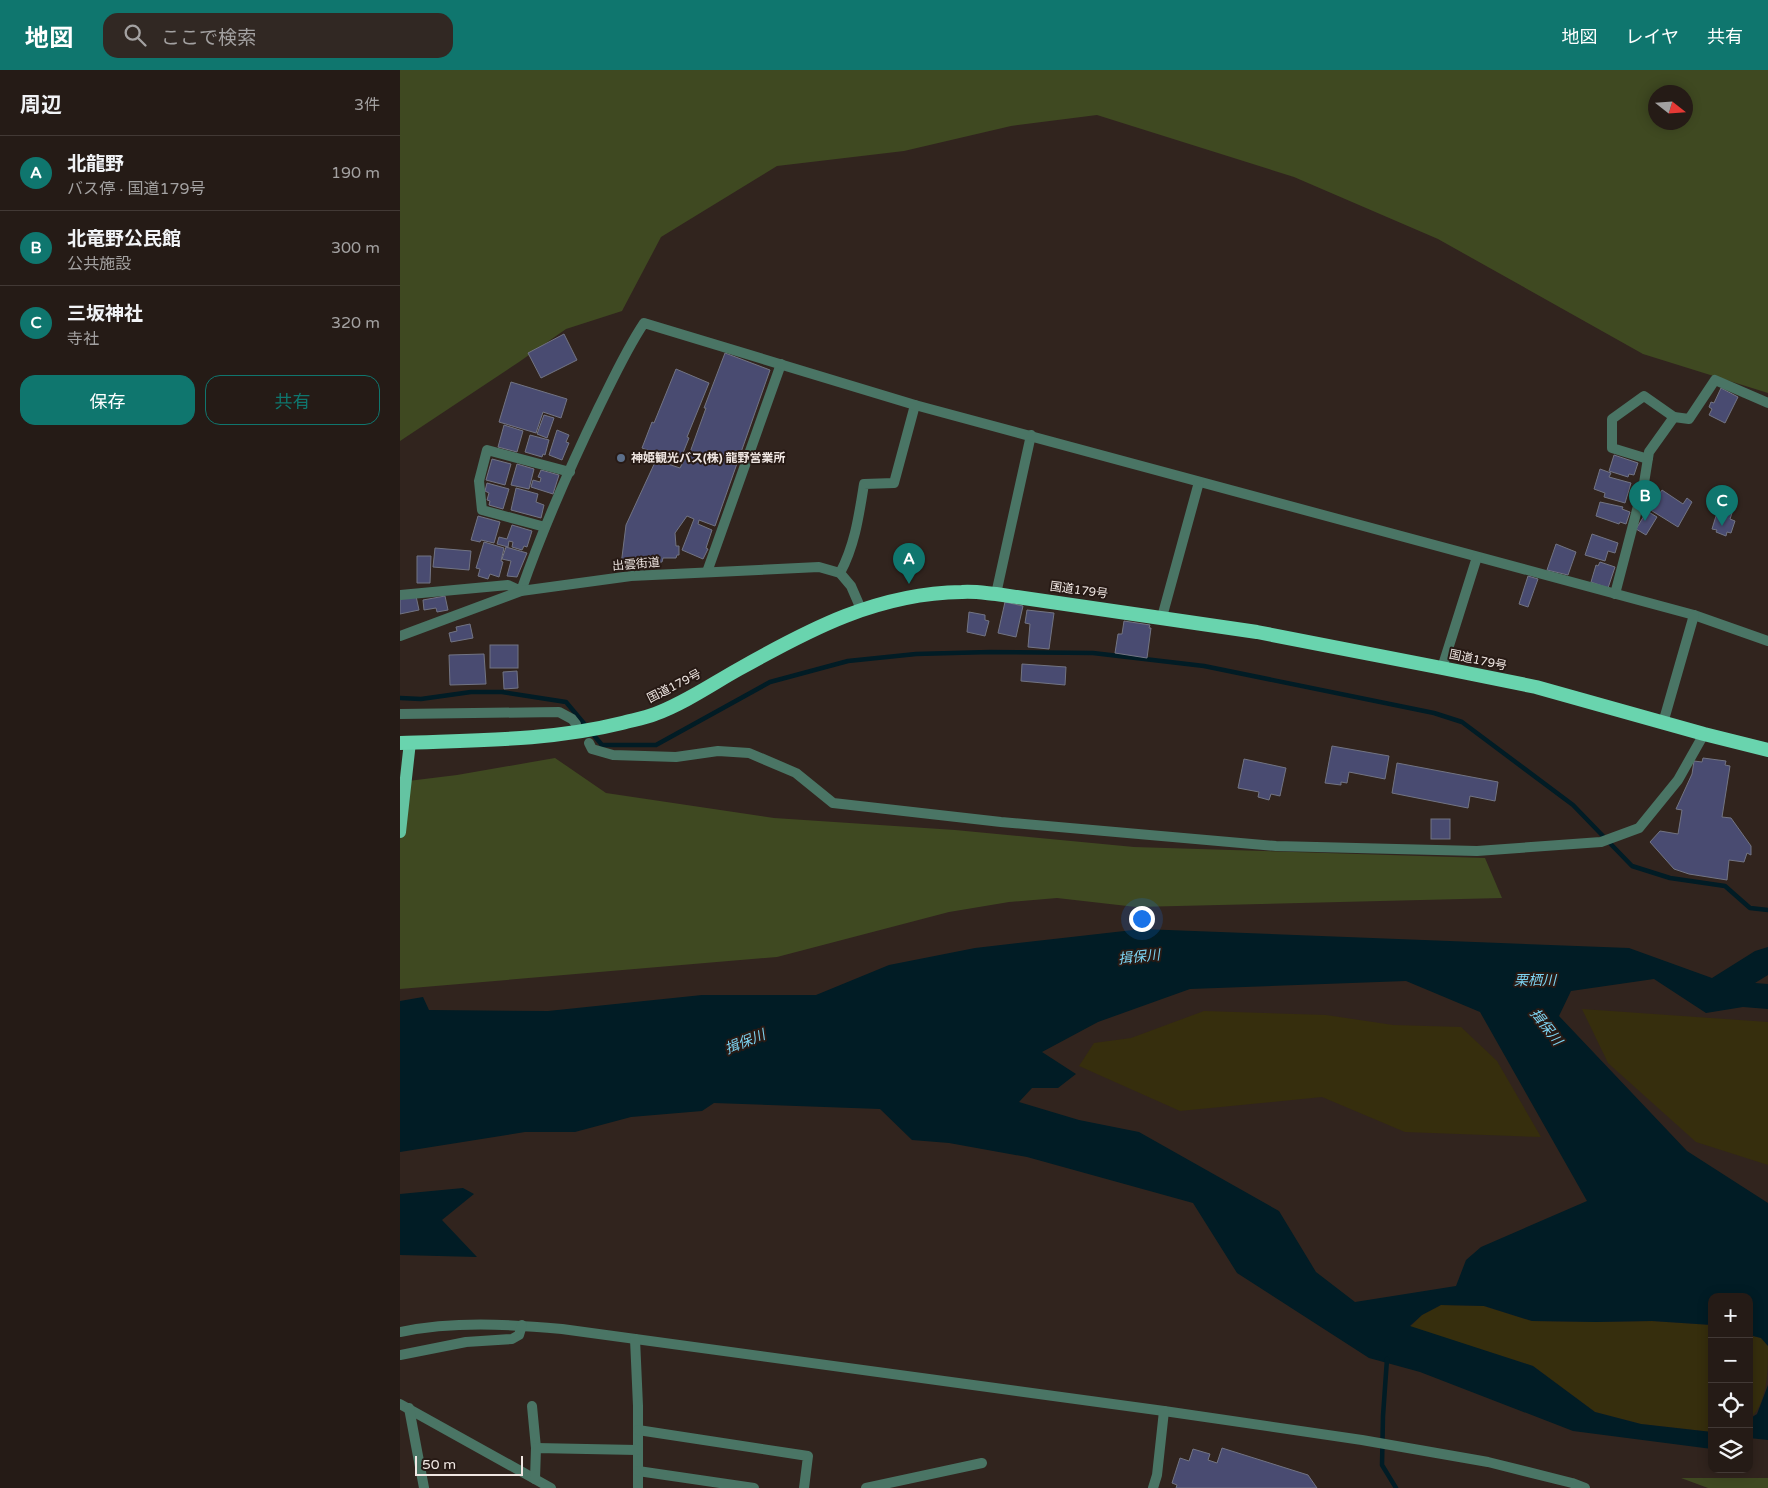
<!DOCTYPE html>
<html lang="ja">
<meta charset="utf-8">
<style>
body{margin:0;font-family:"Varela Round","Noto Sans JP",sans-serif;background:#312823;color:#f1f3f6}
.controls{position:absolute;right:15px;bottom:15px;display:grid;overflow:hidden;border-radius:10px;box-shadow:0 2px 12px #0003}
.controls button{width:45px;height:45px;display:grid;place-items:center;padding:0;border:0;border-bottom:1px solid #423935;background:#251b16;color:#f1f3f6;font:25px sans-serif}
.compass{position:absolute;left:1248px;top:15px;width:45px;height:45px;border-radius:50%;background:#251b16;box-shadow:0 2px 12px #0003;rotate:107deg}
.scale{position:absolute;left:15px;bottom:12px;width:108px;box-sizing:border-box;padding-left:5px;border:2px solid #f0e7e3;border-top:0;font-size:14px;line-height:18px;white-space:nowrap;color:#f0e7e3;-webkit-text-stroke:4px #271a15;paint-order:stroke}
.you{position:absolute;left:741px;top:848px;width:18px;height:18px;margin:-12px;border:4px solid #fff;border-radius:50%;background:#1a73e8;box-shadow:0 0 0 8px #1a73e833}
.badge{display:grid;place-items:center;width:32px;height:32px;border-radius:50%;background:#0f766e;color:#fff;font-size:16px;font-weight:700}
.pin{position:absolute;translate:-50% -41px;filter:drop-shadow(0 1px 2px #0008)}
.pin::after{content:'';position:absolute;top:26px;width:18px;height:15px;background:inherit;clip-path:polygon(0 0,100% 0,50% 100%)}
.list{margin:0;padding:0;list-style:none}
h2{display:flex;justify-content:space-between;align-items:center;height:65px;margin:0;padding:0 20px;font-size:21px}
h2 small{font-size:16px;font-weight:400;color:#a3a1a1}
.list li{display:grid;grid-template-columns:32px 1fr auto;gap:15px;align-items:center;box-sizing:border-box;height:75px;padding:0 20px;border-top:1px solid #423935}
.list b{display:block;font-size:19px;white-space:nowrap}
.list p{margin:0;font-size:16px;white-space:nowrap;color:#a3a1a1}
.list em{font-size:16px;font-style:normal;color:#a3a1a1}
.actions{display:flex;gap:10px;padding:15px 20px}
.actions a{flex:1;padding:11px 0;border:1px solid #0f766e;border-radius:15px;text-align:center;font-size:18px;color:#0f766e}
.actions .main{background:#0f766e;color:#fff}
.icon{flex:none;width:28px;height:28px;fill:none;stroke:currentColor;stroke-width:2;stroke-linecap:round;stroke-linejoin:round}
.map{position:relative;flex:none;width:1368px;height:1418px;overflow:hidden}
header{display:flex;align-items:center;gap:30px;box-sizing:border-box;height:70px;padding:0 25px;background:#0f766e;color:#fff}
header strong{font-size:24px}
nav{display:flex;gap:28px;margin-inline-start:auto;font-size:18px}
.search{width:350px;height:45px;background:#312823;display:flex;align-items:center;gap:12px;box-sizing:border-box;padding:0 18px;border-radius:15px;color:#a3a1a1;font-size:19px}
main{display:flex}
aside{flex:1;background:#251b16}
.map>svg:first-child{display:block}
.green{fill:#3f4921;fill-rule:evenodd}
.sand{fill:#362e0d}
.water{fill:#011c25;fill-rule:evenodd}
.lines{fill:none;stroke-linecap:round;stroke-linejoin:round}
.stream{stroke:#011c25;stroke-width:4.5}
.building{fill:#494b71;stroke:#727483}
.minor{stroke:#4a7565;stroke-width:10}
.tertiary{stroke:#4a7565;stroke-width:10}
.primary{stroke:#64c4a2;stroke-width:12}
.trunk{stroke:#69d4ae;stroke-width:14}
.service-dot{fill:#5c6f8a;stroke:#271a15;stroke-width:2}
.labels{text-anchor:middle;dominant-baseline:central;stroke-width:4;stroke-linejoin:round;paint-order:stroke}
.poi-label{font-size:12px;font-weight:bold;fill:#f0e7e3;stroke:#271a15;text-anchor:start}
.street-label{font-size:12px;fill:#f0e7e3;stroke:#271a15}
.water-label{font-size:14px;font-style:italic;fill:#7dd3f1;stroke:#271a15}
</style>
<header>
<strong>地図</strong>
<div class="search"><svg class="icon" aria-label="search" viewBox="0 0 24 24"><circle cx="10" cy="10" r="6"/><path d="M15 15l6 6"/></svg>ここで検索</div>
<nav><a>地図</a><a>レイヤ</a><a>共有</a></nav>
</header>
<main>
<aside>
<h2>周辺<small>3件</small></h2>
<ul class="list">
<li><span class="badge">A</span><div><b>北龍野</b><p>バス停 · 国道179号</p></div><em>190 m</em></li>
<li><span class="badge">B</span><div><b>北竜野公民館</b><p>公共施設</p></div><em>300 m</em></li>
<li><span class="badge">C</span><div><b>三坂神社</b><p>寺社</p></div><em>320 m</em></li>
</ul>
<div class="actions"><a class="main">保存</a><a>共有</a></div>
</aside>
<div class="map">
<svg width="1368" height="1418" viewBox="0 0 1368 1418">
<rect width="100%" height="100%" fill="#31241e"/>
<g class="green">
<path d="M 0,0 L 1368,0 L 1368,323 L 1243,284 L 1038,169 L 894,107 L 697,45 L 611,56 L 504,81 L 377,96 L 261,167 L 222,241 L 166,259 L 119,292 L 0,371 ZM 1256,22 L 1286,22 L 1286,52 L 1256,52 Z"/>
<polygon points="155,688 206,723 374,748 555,760 734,777 1085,788 1102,828 736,837 657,828 609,832 549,842 377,887 0,919 0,712 57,705"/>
<polygon points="1281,1408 1368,1408 1368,1418 1308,1418"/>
</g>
<g class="sand">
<polygon points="1182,939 1368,952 1368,1095 1296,1072 1208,993"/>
<polygon points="804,941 926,945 993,955 1061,957 1097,991 1141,1067 1005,1062 922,1027 780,1041 679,996 694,973 731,968"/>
<polygon points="1041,1235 1084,1236 1132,1251 1196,1252 1252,1251 1312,1255 1312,1362 1241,1354 1195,1342 1133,1296 1010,1257 1022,1245"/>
<path d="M 1349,1265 L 1361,1268 L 1368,1276 C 1368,1299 1368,1334 1349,1349 Z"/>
</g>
<g class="water">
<path d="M 742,859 L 1229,878 L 1312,908 L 1355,881 L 1368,877 L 1368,905 L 1355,913 L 1368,914 L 1368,939 L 1343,937 L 1306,943 L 1254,909 L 1171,921 L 1159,946 L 1287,1081 L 1368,1133 L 1368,1276 L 1361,1268 L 1349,1265 L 1349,1227 L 1312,1227 L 1312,1255 L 1252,1251 L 1196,1252 L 1132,1251 L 1084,1236 L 1041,1235 L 1022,1245 L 1010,1256 L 1133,1296 L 1195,1342 L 1241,1354 L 1312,1362 L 1312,1379 L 1173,1361 L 1020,1302 L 969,1288 L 837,1203 L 793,1133 L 627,1087 L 549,1073 L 512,1070 L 480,1039 L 314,1033 L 302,1041 L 231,1047 L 175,1062 L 125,1062 L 0,1082 L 0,931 L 23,927 L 29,940 L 148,941 L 302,925 L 416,925 L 489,895 L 575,878 ZM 1006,911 L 1080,942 L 1187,1131 L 1081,1177 L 1066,1190 L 1056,1216 L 955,1232 L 916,1202 L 879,1141 L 739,1062 L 679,1050 L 619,1032 L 632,1018 L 658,1018 L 676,1004 L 642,982 L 698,952 L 790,919 Z"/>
<polygon points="63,1118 74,1124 42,1150 77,1187 0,1185 0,1124"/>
<polygon points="1368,1315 1368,1370 1349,1368 1349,1349 1357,1344"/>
</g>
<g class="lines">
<g class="stream">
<polyline points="0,628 21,629 71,622 102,622 166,632 202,675 256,675 370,612 448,591 516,584 590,582 693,583 804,596 1034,643 1062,652 1173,735 1232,796 1270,808 1325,816 1350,838 1368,840"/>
<polyline points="987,1289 983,1346 982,1395 996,1418"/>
</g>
</g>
<g class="building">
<polygon points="164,264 177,290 141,308 128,283"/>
<polygon points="325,283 370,300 315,456 299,450 298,454 312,460 306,478 308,479 303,489 282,480 294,449 287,446 275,463 276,476 279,476 279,485 277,485 276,488 263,488 262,492 221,495 226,455 256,390 280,398 287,384 289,385 306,338 304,338"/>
<polygon points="276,299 309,313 287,367 289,368 279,393 242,378 252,352 254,353"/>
<polygon points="111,312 167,329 161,348 143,342 136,363 99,352"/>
<polygon points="1321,318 1338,327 1325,353 1309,345 1312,339 1309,337 1311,332 1314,333"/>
<polygon points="144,345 154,348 147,368 137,364"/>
<polygon points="104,355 123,361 117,382 98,377"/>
<polygon points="157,360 169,365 166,372 169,373 162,390 149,385"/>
<polygon points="130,365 149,370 145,385 143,384 142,387 125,382"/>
<polygon points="1214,385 1238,393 1234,405 1229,404 1228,407 1209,401"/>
<polygon points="92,389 111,394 105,415 86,410"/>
<polygon points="117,394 134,399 129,419 111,415"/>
<polygon points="1200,399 1211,403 1209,407 1231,413 1225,433 1204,427 1205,423 1194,419"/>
<polygon points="141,400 159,405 153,424 131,417 133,410 140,412 141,408 138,407"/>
<polygon points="87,413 109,419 103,439 89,435 90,431 87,430 89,423 85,421"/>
<polygon points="116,418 138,424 136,432 144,435 141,448 111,440"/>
<polygon points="1262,420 1283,434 1287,428 1292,432 1278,457 1249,439"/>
<polygon points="1200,432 1223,437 1222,439 1230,442 1226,454 1220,452 1219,454 1196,446"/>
<polygon points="1321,440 1332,443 1330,449 1335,451 1331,463 1327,462 1326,466 1316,462 1317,460 1312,459 1316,446 1318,447"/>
<polygon points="1247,441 1257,447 1246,465 1236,459"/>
<polygon points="78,446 100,452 94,473 81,470 80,472 71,470"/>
<polygon points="112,455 132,461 127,477 124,476 122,480 112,477 113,472 109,471 108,477 97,474 99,467 107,469"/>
<polygon points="1192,464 1218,473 1215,483 1208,481 1205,491 1185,485"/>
<polygon points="84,472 104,478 101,491 103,492 99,507 90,504 88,509 78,506 80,499 76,498"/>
<polygon points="1156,474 1176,482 1168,505 1147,500"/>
<polygon points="106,477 127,483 117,507 107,506 111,491 102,489"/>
<polygon points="35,478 71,481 69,500 33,497"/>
<polygon points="17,486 31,486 30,513 17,513"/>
<polygon points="1200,492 1215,497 1208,518 1191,512 1196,495 1198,496"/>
<polygon points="1128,506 1138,509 1128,537 1119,534"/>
<polygon points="16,526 19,540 0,544 0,529"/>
<polygon points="45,526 48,540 37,542 36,538 24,540 23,530"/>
<polygon points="605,532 623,536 616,567 598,563"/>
<polygon points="627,540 654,543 649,579 628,577 630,554 625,553"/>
<polygon points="569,542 585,545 585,550 589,551 585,566 567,562"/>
<polygon points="724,551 750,555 749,558 751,558 747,588 715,583 718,564 722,564"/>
<polygon points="70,554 73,568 51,572 49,563 57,561 56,557"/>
<rect x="90" y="575" width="28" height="23"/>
<polygon points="84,584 86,614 50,615 49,585"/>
<polygon points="622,594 666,597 665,615 621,611"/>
<polygon points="117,601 118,618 104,619 103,602"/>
<polygon points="932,676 989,686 985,709 949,702 947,713 941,712 941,715 925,713"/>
<polygon points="1303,688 1326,691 1325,695 1330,696 1322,747 1331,748 1351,776 1351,785 1347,783 1344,792 1329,790 1327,810 1289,804 1274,799 1250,772 1260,761 1278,764 1282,740 1276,739 1292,704 1294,691 1302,692"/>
<polygon points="844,689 886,698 880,726 871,724 869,730 858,727 859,722 838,718"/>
<polygon points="997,693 1098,712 1095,731 1070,726 1068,738 992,723"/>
<rect x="1031" y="749" width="19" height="20"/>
<polygon points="822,1378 908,1405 917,1418 776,1418 777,1415 772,1413 780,1388 789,1391 793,1379 810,1384 808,1390 817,1393"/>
</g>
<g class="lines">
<g class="minor">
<polyline points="1274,347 1289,349 1315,310 1368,333"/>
<polyline points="145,457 82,440 79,411 87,380 170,402"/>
<polyline points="307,502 381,294"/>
<path d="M 440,503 C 455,475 459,445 464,414 L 494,413 L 515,335"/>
<polyline points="596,524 631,365"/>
<polyline points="1215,524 1244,413 1249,382 1274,347 1244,326 1212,349 1212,378 1248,389"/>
<path d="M 0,525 L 108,515 L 121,521 C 143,458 170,397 199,337 C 213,309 226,280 244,253 L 515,335 L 1294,545 L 1368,571"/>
<polyline points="762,547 799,412"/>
<polyline points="1042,598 1077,487"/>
<polyline points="0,644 159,642 172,649 176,654"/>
<polyline points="1263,653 1294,545"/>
<polyline points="189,673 192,679 213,685 276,687 318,681 349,683 396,703 433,733 601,752 876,776 1077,781 1201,772 1239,758 1278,710 1304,664"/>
<path d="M 0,1262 C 53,1251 108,1254 162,1259 L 764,1341 L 962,1370 L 1088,1392 L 1172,1413 L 1185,1418"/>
<polyline points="235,1269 238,1336 238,1418"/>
<polyline points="0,1285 66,1272 112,1269 119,1265 122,1255"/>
<polyline points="0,1334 151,1418"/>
<polyline points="132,1336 136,1378"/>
<polyline points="9,1338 24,1418"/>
<polyline points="238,1360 408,1386 404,1418"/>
<polyline points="238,1401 354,1418"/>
<polyline points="135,1409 136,1378 237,1380"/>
<polyline points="466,1418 582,1393"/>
<polyline points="753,1418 757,1405 764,1341"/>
</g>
<polyline class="tertiary" points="0,566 121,521 231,506 419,497 440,503 451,516 461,539"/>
<polyline class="primary" points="0,762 10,672"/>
<path class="trunk" d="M 0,673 C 74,670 150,671 222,653 C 233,650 245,648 255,644 C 285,633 312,614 339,599 C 410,559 478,523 562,522 C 573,521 585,523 596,524 L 857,562 L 1042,598 L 1136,617 L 1304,664 L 1368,680"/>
</g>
<circle class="service-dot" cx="221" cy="388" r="5"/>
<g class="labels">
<g class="poi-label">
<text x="231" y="388">神姫観光バス(株) 龍野営業所</text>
</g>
<g class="street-label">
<text transform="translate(236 494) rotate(-5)">出雲街道</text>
<text transform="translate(679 520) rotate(8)">国道179号</text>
<text transform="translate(1078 590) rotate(12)">国道179号</text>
<text transform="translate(274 616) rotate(-27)">国道179号</text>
</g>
<g class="water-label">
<text transform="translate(739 887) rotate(-6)">揖保川</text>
<text x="1135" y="910">栗栖川</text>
<text transform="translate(1146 957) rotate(52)">揖保川</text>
<text transform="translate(345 972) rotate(-22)">揖保川</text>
</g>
</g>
</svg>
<div class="controls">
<button>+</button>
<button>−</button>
<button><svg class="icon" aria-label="locate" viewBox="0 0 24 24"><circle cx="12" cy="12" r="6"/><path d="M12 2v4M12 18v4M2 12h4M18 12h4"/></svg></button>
<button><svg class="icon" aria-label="layers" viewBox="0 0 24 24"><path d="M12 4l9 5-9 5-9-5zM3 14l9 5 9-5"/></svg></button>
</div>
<svg class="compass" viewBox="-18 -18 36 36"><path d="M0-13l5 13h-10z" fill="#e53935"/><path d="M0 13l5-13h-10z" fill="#a3a1a1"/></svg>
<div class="scale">50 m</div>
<div class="you"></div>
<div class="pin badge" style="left:509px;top:514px">A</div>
<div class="pin badge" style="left:1245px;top:451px">B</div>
<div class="pin badge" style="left:1322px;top:456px">C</div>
</div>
</main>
